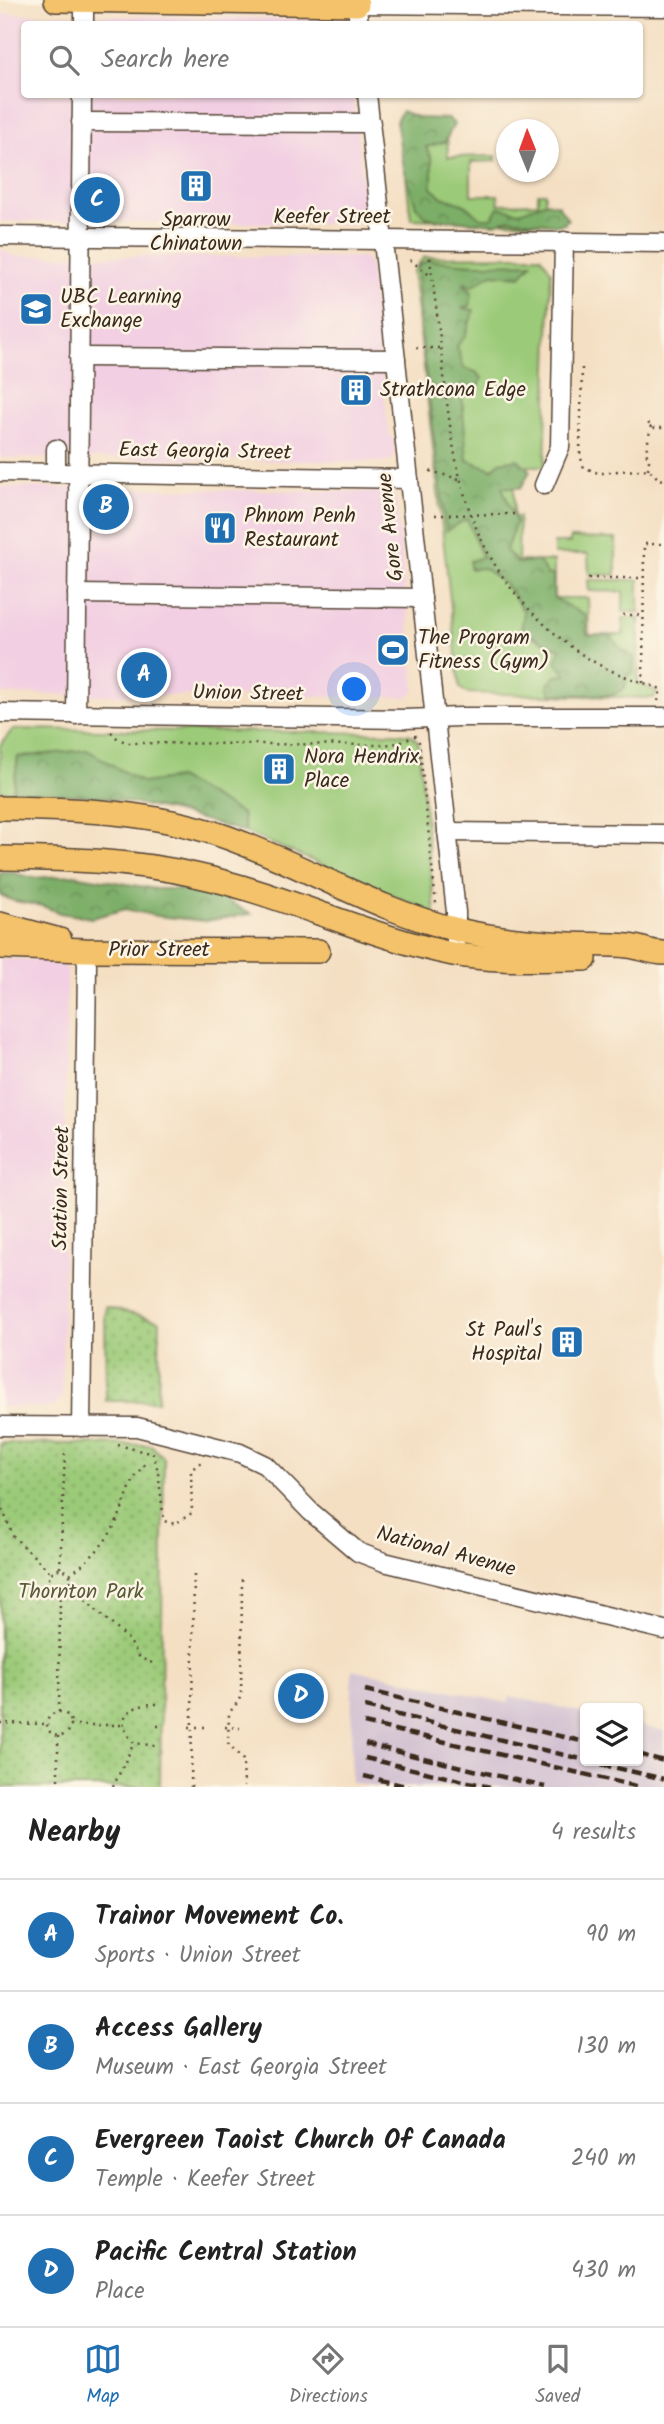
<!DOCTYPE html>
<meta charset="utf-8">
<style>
body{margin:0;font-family:Kalam,sans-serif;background:#f6f6f6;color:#222}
.controls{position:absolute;right:21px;bottom:21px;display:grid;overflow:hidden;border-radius:7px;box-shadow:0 2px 5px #0004}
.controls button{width:63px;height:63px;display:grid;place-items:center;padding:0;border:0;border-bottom:2px solid #e0e0e0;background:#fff;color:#222;font:35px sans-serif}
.compass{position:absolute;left:496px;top:119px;width:63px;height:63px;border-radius:50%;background:#fff;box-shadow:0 2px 5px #0004;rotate:359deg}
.you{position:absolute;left:355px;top:690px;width:24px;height:24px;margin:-18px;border:5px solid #fff;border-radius:50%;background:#1a73e8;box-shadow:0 0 0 10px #1a73e833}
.badge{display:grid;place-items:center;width:46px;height:46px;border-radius:50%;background:#1f6fb2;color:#fff;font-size:23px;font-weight:700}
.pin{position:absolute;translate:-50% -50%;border:4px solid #fff;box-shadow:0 2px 7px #0006}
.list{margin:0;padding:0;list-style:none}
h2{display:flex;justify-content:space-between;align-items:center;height:91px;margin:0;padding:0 28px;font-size:30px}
h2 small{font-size:23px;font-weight:400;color:#767676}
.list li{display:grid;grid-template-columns:46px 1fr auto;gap:21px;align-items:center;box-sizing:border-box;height:112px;padding:0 28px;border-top:2px solid #e0e0e0}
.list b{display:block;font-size:26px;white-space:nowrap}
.list p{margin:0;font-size:23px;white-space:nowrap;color:#767676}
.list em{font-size:23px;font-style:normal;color:#767676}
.icon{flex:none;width:38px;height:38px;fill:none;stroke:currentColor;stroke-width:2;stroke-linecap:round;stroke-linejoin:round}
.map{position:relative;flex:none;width:664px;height:1787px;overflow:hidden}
.search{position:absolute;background:#fff;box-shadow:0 2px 5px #0004;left:21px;right:21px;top:21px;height:77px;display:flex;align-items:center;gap:18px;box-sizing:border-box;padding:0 24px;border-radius:7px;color:#767676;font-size:26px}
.sheet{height:539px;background:#fff}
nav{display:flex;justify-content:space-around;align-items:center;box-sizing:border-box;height:98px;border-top:2px solid #e0e0e0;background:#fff;font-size:19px;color:#767676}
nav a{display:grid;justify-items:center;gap:4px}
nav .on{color:#1f6fb2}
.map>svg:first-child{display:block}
.built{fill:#f2cfe2}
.railway{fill:#cfbdd0}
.grass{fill:#9bca78;stroke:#6b7a4b;stroke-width:2}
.forest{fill:url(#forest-crowns);stroke:#5c6c43;stroke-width:2}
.park{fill:url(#park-dots);stroke:#6b7a4b;stroke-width:2}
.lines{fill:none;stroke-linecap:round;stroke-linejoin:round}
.minor-casing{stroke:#574537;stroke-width:21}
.major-casing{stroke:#574537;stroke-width:26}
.path{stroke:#574537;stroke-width:2.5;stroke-dasharray:2 5;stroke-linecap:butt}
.minor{stroke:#fff;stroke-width:18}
.major{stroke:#f3c26a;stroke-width:23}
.rail{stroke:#3b2a1e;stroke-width:4.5;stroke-dasharray:10 5;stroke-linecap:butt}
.labels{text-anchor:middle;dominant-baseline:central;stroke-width:5;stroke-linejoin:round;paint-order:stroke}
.street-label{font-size:21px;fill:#3b2a1e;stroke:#fcf5e5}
.poi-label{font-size:21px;fill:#3b2a1e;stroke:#fcf5e5;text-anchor:start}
.park-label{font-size:21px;fill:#585a39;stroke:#fcf5e5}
</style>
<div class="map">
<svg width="664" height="1787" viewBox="0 0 664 1787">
<defs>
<pattern id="forest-crowns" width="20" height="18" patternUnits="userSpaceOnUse" patternTransform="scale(1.75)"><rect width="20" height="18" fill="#7cae68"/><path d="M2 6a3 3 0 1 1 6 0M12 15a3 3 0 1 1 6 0" fill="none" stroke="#678e55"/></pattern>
<pattern id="park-dots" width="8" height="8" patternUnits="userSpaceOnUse" patternTransform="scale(1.75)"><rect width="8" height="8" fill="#9bca78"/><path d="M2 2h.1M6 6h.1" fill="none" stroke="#80a462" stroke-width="1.8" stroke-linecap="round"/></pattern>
</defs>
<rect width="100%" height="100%" fill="#fcf5e5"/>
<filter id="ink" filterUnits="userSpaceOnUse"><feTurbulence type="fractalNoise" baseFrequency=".0143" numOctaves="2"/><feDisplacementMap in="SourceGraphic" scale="14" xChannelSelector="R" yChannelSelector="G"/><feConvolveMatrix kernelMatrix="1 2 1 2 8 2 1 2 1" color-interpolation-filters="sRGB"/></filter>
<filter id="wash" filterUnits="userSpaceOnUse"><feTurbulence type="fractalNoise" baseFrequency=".00686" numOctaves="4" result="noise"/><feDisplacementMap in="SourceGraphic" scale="28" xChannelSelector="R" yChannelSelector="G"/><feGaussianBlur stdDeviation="1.57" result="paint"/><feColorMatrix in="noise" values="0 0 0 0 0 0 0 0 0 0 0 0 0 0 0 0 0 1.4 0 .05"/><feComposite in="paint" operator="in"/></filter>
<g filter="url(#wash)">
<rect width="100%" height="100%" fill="#f4dfc3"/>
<g class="built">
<polygon points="0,14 339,20 343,24 24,24 24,94 353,95 366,212 364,218 360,222 353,224 0,221"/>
<polygon points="0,248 12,256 363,257 369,263 370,269 389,434 395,441 395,455 390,460 383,462 86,458 71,450 66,458 0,458"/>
<polygon points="0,487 391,492 396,499 415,689 412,694 405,697 0,694"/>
<polygon points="0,959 55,960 62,961 67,972 62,1397 54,1407 0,1407"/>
</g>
<polygon class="railway" points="352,1669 508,1703 510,1696 585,1713 585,1761 638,1761 638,1725 664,1731 664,1787 374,1787 351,1782"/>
<g class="grass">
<polygon points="400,125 447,127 448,157 496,156 496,161 471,162 471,195 498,195 499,204 538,203 538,193 545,193 545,215 563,217 565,224 411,219"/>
<polygon points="541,256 551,271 545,466 514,466 514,517 519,517 518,561 554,561 554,598 588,598 589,635 623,635 623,618 639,618 638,684 657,691 654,698 467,693 460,688 413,271 424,257"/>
<polygon points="570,538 616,539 616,575 589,575 588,554 554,554 554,543 570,543"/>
<polygon points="588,580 639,580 639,612 623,612 623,592 589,591"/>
<polygon points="13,729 393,733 412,735 418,742 435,913 245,832 242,814 178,778 143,783 87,750 18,757 13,791 0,791 0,745"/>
</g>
<g class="forest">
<polygon points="402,111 419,118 449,119 454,124 445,142 426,147 432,160 432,188 442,197 465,205 481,218 492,218 498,207 519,212 547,202 558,205 568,220 559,225 509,219 495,224 427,218 416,206 404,168 396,121"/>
<polygon points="428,260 475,264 532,263 521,276 492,274 472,286 463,283 472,292 470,306 462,308 474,310 465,336 457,346 464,368 476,372 482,378 477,392 462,396 467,460 492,469 500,462 518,459 530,471 521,488 502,487 516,522 506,550 517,563 539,561 546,574 553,575 554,598 586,616 586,631 588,635 610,635 619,647 634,657 633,674 627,674 625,688 612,695 551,694 548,684 556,676 566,675 556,662 560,649 521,631 524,612 506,585 484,568 470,569 470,561 482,557 467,519 446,531 420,328 418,266"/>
<polygon points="87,750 143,783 178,778 242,814 245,832 172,811 102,797 13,791 18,757"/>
<polygon points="0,873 13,873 34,878 74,875 156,889 183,889 220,897 251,914 205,921 157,916 125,909 92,918 60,913 43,906 14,901 0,895"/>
</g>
<g class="park">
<polygon points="105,1307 160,1321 158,1401 106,1401"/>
<polygon points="0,1443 151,1445 164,1458 160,1787 0,1787"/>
</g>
</g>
<g filter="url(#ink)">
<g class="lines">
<defs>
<g id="minor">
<polyline points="356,0 359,24"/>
<polyline points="357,4 664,7"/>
<polyline points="84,24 84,0"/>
<polyline points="367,94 456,912 456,940"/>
<polyline points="81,122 371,123"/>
<polyline points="0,236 664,243"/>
<polyline points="79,357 396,359"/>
<polyline points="56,449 56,473"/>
<polyline points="0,472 409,479"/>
<polyline points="544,485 560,447 564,241"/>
<polyline points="77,594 422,598"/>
<polyline points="0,713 405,719 460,717 664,717"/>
<polyline points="76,715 82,94"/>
<polyline points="447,832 664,834"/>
<polyline points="0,1426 137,1427 240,1453 265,1465 311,1512 358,1552 384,1562 664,1630"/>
<polyline points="81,1427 87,965 85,950"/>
</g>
<g id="major">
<polyline points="56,0 357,4"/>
<path d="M 0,808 C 77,809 153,811 226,837 C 304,865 377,911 458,930 C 494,939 533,942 569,944 C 588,945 608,944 628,946 C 640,947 651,953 664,953"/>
<path d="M 0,858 C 66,859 130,860 195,875 C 283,894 365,936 453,954 C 496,962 542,959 585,959"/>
<polyline points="0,924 60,940"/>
<polyline points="0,947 85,950 318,951"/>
</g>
</defs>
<use href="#minor" class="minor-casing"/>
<use href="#major" class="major-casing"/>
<g class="path">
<path d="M 430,258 C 433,288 438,318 441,348 C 452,453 460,545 541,621 C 558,637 576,652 596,663 C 617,675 639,681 661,689 L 658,701"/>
<polyline points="410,260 432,277"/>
<polyline points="416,348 441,348"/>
<path d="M 582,368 L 580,454 L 583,466 C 601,476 599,473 618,471 C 628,470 637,471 648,469 L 659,479 L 664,480"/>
<polyline points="648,423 654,428 664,428"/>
<polyline points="648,469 649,461 646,452 651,425"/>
<polyline points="430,471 459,479"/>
<polyline points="435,515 515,514"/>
<polyline points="588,578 643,578"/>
<polyline points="623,615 643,615"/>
<polyline points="643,683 644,544 664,544"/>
<polyline points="111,732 118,739 129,743 383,745 399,743 415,736"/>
<polyline points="415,735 419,742 436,904"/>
<polyline points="118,1445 153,1454 158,1471 164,1521 175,1524 192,1513 191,1470 200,1463 205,1462"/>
<polyline points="0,1503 13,1536 51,1573"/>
<polyline points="60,1568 65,1453"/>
<circle cx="60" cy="1580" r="11"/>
<path d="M 70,1574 C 90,1560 106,1543 117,1521 C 127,1500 130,1478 147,1462"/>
<polyline points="242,1579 241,1698 229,1713 228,1743 243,1760 244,1787"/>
<polyline points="70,1586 129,1640 140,1658 155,1664"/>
<path d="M 157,1704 C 130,1704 111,1718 134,1743 L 157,1746"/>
<polyline points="59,1712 60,1591"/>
<circle cx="59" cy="1724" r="12"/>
<polyline points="0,1723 47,1724"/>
<polyline points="70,1725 123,1725"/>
<polyline points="157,1726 161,1726"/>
<polyline points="189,1727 208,1727"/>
<polyline points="225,1727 240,1728"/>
<polyline points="58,1787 58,1736"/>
<polyline points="113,1787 134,1743"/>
<polyline points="191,1787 194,1573"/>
</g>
<use href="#minor" class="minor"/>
<use href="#major" class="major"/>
<g class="rail">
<polyline points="365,1690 585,1742"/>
<polyline points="365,1707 585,1760"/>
<polyline points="364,1723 640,1787"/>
<polyline points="365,1744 545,1787"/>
<polyline points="638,1754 664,1761"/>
<polyline points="365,1758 490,1787"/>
<polyline points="587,1761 664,1779"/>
<polyline points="364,1776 410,1787"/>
</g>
</g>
</g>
<defs>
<symbol id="building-square" viewBox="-11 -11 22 22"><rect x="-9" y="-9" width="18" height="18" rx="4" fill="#1f6fb2" stroke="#fcf5e5"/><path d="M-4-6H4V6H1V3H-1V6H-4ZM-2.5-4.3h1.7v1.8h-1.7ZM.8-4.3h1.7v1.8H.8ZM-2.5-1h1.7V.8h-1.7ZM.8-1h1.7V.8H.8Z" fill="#fff"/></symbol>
<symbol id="university-square" viewBox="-11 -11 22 22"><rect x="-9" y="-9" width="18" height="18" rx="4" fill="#1f6fb2" stroke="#fcf5e5"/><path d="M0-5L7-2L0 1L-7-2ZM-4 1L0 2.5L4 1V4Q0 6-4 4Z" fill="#fff"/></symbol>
<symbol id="restaurant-square" viewBox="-11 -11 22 22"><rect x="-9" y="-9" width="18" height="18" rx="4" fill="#1f6fb2" stroke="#fcf5e5"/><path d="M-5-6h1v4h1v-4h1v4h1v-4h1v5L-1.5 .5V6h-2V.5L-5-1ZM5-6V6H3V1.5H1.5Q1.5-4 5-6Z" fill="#fff"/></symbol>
<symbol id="stadium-square" viewBox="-11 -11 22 22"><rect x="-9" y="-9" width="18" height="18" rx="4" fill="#1f6fb2" stroke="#fcf5e5"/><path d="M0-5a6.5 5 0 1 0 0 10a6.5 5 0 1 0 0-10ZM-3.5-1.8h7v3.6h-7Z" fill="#fff"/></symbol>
</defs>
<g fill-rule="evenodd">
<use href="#building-square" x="177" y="167" width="38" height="38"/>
<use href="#university-square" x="17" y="290" width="38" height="38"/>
<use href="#building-square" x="337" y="371" width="38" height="38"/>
<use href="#restaurant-square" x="201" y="509" width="38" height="38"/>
<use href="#stadium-square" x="374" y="631" width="38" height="38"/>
<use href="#building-square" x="260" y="750" width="38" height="38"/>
<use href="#building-square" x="548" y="1323" width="38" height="38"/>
</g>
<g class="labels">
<g class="street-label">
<text x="332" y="217">Keefer Street</text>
<text transform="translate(205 452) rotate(1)">East Georgia Street</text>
<text transform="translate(391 527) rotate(-96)">Gore Avenue</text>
<text transform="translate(248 694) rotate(1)">Union Street</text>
<text x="159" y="950">Prior Street</text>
<text transform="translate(62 1188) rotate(-89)">Station Street</text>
<text transform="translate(446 1552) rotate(15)">National Avenue</text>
</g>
<g class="poi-label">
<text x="196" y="220" text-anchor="middle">Sparrow<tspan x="196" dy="24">Chinatown</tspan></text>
<text x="60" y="297">UBC Learning<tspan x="60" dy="24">Exchange</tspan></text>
<text x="380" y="390">Strathcona Edge</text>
<text x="244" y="516">Phnom Penh<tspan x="244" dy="24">Restaurant</tspan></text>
<text x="418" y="638">The Program<tspan x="418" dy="24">Fitness (Gym)</tspan></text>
<text x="304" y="757">Nora Hendrix<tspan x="304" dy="24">Place</tspan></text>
<text x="542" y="1330" text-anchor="end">St Paul's<tspan x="542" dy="24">Hospital</tspan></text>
</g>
<g class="park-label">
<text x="81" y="1592">Thornton Park</text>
</g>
</g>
</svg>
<div class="controls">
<button><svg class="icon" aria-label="layers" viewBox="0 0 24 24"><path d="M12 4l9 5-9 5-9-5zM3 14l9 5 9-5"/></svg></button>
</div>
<svg class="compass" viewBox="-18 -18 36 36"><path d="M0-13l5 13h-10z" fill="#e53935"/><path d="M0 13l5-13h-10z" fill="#767676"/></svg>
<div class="you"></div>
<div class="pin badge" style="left:144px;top:675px">A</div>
<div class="pin badge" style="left:106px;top:507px">B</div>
<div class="pin badge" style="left:97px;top:200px">C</div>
<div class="pin badge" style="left:301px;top:1696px">D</div>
<div class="search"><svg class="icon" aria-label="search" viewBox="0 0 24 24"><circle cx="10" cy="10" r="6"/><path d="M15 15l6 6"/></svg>Search here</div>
</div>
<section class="sheet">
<h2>Nearby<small>4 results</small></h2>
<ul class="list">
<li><span class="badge">A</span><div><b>Trainor Movement Co.</b><p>Sports · Union Street</p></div><em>90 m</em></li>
<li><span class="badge">B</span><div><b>Access Gallery</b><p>Museum · East Georgia Street</p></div><em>130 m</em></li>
<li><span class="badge">C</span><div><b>Evergreen Taoist Church Of Canada</b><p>Temple · Keefer Street</p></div><em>240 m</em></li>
<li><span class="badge">D</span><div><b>Pacific Central Station</b><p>Place</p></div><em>430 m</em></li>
</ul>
</section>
<nav>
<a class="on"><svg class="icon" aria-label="map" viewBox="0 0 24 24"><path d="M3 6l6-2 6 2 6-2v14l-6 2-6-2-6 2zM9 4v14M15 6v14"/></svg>Map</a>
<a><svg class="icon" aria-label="directions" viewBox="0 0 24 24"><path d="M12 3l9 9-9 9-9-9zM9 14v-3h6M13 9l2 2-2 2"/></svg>Directions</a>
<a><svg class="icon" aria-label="saved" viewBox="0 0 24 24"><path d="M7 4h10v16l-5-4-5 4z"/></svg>Saved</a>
</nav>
